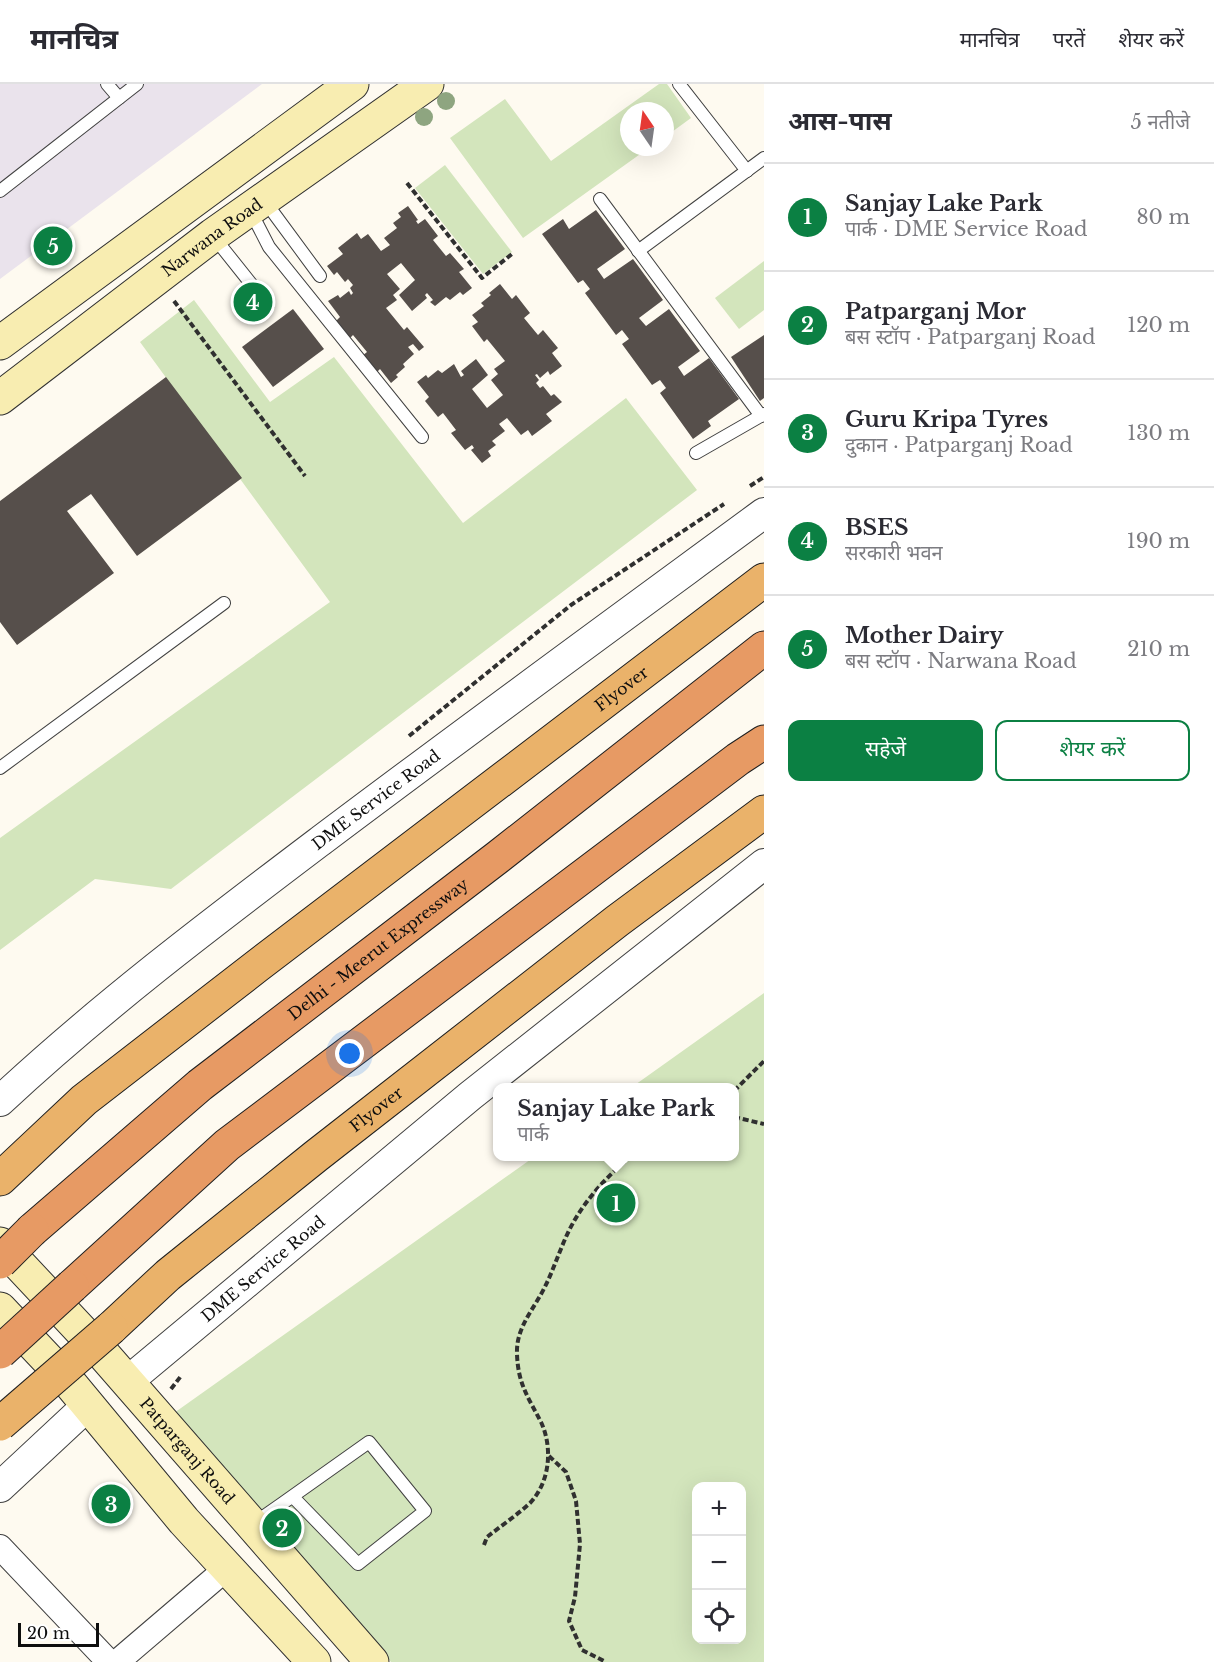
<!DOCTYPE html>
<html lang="hi">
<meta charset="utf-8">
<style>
body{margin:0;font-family:"Libre Baskerville","Noto Sans Devanagari",serif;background:#f2f2f3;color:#2b2b33}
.controls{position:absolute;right:18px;bottom:18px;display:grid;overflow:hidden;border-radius:12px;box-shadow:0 6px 24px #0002}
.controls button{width:54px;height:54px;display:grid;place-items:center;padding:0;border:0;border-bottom:2px solid #e1e1e2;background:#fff;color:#2b2b33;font:30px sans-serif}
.compass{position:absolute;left:620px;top:18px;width:54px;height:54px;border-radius:50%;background:#fff;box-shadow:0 6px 24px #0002;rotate:347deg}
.scale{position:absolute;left:18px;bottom:15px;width:81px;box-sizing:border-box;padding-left:6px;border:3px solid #0e0e0e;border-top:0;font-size:16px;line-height:21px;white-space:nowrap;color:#0e0e0e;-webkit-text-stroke:4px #fff;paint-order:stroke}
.you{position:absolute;left:350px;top:970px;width:21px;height:21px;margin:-15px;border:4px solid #fff;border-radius:50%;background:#1a73e8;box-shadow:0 0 0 9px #1a73e833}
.badge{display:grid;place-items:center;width:39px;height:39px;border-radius:50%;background:#0b8043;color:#fff;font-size:20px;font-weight:700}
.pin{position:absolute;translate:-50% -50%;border:3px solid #fff;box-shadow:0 2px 6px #0006}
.popup{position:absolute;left:493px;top:999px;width:246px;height:78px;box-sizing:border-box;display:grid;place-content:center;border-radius:12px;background:#fff;filter:drop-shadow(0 2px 4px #0005);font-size:20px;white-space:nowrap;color:#7c7c81}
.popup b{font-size:22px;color:#2b2b33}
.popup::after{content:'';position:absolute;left:50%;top:100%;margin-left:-12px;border:12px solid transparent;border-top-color:#fff}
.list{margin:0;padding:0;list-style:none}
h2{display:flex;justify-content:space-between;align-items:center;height:78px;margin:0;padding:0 24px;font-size:26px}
h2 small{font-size:20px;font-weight:400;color:#7c7c81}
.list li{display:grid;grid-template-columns:39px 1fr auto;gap:18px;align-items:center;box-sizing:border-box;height:108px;padding:0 24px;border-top:2px solid #e1e1e2}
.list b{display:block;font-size:22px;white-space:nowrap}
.list p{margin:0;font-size:20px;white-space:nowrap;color:#7c7c81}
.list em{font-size:20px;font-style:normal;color:#7c7c81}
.actions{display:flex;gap:12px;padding:18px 24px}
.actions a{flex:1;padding:14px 0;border:2px solid #0b8043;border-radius:12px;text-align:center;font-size:21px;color:#0b8043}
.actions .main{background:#0b8043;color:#fff}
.icon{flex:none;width:33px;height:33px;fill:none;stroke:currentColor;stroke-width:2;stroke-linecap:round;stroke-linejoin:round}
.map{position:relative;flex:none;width:764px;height:1578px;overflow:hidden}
header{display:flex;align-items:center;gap:36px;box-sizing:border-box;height:84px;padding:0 30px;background:#fff;border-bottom:2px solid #e1e1e2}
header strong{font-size:28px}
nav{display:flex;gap:33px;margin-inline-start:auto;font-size:21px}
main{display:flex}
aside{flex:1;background:#fff}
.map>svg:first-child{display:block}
.industrial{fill:#eae3ec}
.green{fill:#d3e5bc;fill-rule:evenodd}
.building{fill:#564f4b}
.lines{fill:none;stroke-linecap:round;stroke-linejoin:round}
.service-casing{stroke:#414141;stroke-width:14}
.minor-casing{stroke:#414141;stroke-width:26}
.tertiary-casing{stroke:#414141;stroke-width:32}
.secondary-casing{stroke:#303030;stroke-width:35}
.trunk-casing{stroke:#1f1f1f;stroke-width:35}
.motorway-casing{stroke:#1f1f1f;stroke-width:35}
.path{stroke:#303030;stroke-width:4;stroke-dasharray:6 3;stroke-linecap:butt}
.service{stroke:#fff;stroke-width:12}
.minor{stroke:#fff;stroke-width:24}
.tertiary{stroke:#fff;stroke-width:30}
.secondary{stroke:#f8edb1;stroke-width:33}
.trunk{stroke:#eab26a;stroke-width:33}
.motorway{stroke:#e79a64;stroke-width:33}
.trunk-bridge-casing{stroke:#1f1f1f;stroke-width:35;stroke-linecap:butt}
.motorway-bridge-casing{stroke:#1f1f1f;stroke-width:35;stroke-linecap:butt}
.trunk-bridge{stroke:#eab26a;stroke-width:33}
.motorway-bridge{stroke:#e79a64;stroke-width:33}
.tree{fill:#8ea580}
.labels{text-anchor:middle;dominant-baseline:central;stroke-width:6;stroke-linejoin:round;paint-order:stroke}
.street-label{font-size:16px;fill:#0e0e0e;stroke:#fff}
</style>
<header>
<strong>मानचित्र</strong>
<nav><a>मानचित्र</a><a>परतें</a><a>शेयर करें</a></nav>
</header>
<main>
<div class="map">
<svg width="764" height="1578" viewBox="0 0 764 1578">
<rect width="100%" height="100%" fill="#fefaf0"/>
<polygon class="industrial" points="0,0 262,0 0,195"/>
<g class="green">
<polygon points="659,0 667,0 691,34 665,53 665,27 629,27 629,63 650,63 523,154 450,54 505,15 551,77"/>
<polygon points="445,81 512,168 483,190 415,104"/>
<polygon points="764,177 764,226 739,245 715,214"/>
<polygon points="194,216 270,318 334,273 463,439 626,314 697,406 171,805 95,795 0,866 0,754 330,518 140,258"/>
<path d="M 764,909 L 764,1578 L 391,1578 L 263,1433 L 174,1329 L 534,1073 L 734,1072 L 734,1004 L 632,1003 ZM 696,1402 L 742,1402 L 742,1556 L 696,1556 Z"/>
</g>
<g class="building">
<polygon points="408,122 418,136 416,137 418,140 425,135 438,152 433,156 446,172 450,169 464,185 459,188 472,204 463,211 460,208 450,216 446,213 435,222 430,218 433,216 427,209 425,211 427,214 412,227 399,211 415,196 401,179 387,190 400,205 393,211 397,216 386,224 404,246 407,243 424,263 419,267 413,260 408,263 414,270 403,280 405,283 396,291 398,293 391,299 380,285 376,289 362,272 367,268 353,251 350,254 336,237 340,233 328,217 338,211 340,214 349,207 351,211 353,209 350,204 353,201 348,195 345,198 337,188 334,191 327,182 343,170 338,164 357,149 361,155 368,150 381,167 390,161 384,154 397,144 393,139 401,133 398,129"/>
<polygon points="596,126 625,165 597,185 604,195 633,175 663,216 639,234 646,242 669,225 700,267 678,283 684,292 709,274 739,315 708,337 711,342 693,355 660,309 666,304 660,296 652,301 622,260 629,255 622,246 616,251 585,209 590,205 583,196 578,199 542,150 563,135 569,145"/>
<polygon points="500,200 512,215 516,211 530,229 524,234 538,251 543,246 558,264 552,269 562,282 550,291 548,287 540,294 537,290 535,291 539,296 536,299 540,304 543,302 551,312 554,310 562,318 546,330 552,337 532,352 528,346 521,351 507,334 499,340 505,347 492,357 496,361 488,367 491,372 482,379 471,366 474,364 472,361 465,366 451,349 456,346 443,329 438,333 425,317 429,313 417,298 426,291 428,294 438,286 442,289 454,280 461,293 464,291 461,287 476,275 488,291 472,305 487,324 503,311 491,296 498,290 494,285 505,277 487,255 484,258 472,242 478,238 472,231 484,222 481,219 491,211 489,209"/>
<polygon points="293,225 324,265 273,303 242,263"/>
<polygon points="764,251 764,314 760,317 731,273"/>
<polygon points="166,293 242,394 137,472 91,410 67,427 114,489 17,561 0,538 0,417"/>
</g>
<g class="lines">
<defs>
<g id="service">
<polyline points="107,0 119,14"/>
<polyline points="679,0 747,87"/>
<polyline points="0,107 137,0"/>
<polyline points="600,115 761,332"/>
<polyline points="264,116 320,192"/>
<polyline points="250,126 269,163 422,353"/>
<polyline points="213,152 268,221"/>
<polyline points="638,167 764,74"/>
<polyline points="696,369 764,330"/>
<polyline points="0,684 224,519"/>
<polyline points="253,1437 263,1433 283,1419 369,1358 425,1427 358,1480 293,1413"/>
</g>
<g id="minor">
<polyline points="0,1463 109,1578"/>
<polyline points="117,1578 227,1484"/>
</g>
<g id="tertiary">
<path id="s1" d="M 0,1017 C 102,922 212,839 323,755 C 469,645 617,537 764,429"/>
<path id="s2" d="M 127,1298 L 470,1012 L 764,780"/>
<polyline points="0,1403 88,1321"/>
</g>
<g id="secondary">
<polyline points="0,259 352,0"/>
<path id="s3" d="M 0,314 L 213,151 L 427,0"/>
<path id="s4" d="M 0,1160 L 104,1271 L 372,1578"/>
<polyline points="0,1225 68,1297 184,1437 314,1578"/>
</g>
<g id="trunk">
<path id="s5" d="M 0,1095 L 84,1016 L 257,882 L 764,496"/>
<path id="s6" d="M 111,1244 L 168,1191 L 316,1072 L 617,837 L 764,728"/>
</g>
<g id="motorway">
<path id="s7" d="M 32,1146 L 200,1001 L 498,773 L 764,564"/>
<polyline points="72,1202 227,1061 738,675 764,658"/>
</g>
</defs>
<use href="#service" class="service-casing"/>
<use href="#minor" class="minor-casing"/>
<use href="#tertiary" class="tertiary-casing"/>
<use href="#secondary" class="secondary-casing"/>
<use href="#trunk" class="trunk-casing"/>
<use href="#motorway" class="motorway-casing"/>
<g class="path">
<polyline points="407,99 482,194 512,170"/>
<polyline points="174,217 305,392"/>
<polyline points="750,402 764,393"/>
<polyline points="409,652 571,521 724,420"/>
<polyline points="734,1007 764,977"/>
<polyline points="734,1033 764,1040"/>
<polyline points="171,1305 181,1292"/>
<polyline points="549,1372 566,1388 576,1417 580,1460 575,1513 569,1537 582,1566 606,1578"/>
<path d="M 484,1461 L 487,1453 C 501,1442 517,1431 530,1419 C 550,1398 553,1364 541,1338 C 528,1313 518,1300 517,1270 C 516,1247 529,1231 540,1212 C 551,1193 557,1173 566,1153 C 580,1121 605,1094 631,1072"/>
</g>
<use href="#service" class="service"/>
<use href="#minor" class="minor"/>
<use href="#tertiary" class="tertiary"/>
<use href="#secondary" class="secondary"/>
<use href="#trunk" class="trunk"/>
<use href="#motorway" class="motorway"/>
<defs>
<polyline id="trunk-bridge" points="0,1340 111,1244"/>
<g id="motorway-bridge">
<polyline points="0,1178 32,1146"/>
<polyline points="0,1268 72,1202"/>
</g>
</defs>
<use href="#trunk-bridge" class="trunk-bridge-casing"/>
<use href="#motorway-bridge" class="motorway-bridge-casing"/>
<use href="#trunk-bridge" class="trunk-bridge"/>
<use href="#motorway-bridge" class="motorway-bridge"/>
</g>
<g class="tree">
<circle cx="446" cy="17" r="9"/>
<circle cx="424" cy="33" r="9"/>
</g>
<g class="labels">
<g class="street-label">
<text stroke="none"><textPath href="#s3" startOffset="266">Narwana Road</textPath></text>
<text stroke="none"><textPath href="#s5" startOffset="792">Flyover</textPath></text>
<text stroke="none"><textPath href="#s1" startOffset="482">DME Service Road</textPath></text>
<text stroke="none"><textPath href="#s7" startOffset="446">Delhi - Meerut Expressway</textPath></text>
<text stroke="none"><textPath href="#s6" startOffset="344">Flyover</textPath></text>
<text stroke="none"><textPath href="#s2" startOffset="177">DME Service Road</textPath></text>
<text stroke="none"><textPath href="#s4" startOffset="279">Patparganj Road</textPath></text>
</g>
</g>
</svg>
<div class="controls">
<button>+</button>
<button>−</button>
<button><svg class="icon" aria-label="locate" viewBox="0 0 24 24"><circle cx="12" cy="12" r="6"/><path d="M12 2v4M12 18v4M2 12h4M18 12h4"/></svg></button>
</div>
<svg class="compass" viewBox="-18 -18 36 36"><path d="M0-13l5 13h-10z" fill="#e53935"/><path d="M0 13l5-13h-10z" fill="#7c7c81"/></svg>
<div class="scale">20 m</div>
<div class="you"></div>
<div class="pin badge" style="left:616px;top:1119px">1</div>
<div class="popup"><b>Sanjay Lake Park</b>पार्क</div>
<div class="pin badge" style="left:282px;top:1444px">2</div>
<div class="pin badge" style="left:111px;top:1420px">3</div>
<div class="pin badge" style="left:253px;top:218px">4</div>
<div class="pin badge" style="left:53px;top:162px">5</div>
</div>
<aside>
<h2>आस-पास<small>5 नतीजे</small></h2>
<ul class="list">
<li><span class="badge">1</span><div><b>Sanjay Lake Park</b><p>पार्क · DME Service Road</p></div><em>80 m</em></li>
<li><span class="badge">2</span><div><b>Patparganj Mor</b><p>बस स्टॉप · Patparganj Road</p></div><em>120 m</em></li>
<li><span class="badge">3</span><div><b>Guru Kripa Tyres</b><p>दुकान · Patparganj Road</p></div><em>130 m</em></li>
<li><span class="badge">4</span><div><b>BSES</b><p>सरकारी भवन</p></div><em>190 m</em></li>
<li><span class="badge">5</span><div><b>Mother Dairy</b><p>बस स्टॉप · Narwana Road</p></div><em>210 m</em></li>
</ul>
<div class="actions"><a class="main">सहेजें</a><a>शेयर करें</a></div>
</aside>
</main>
